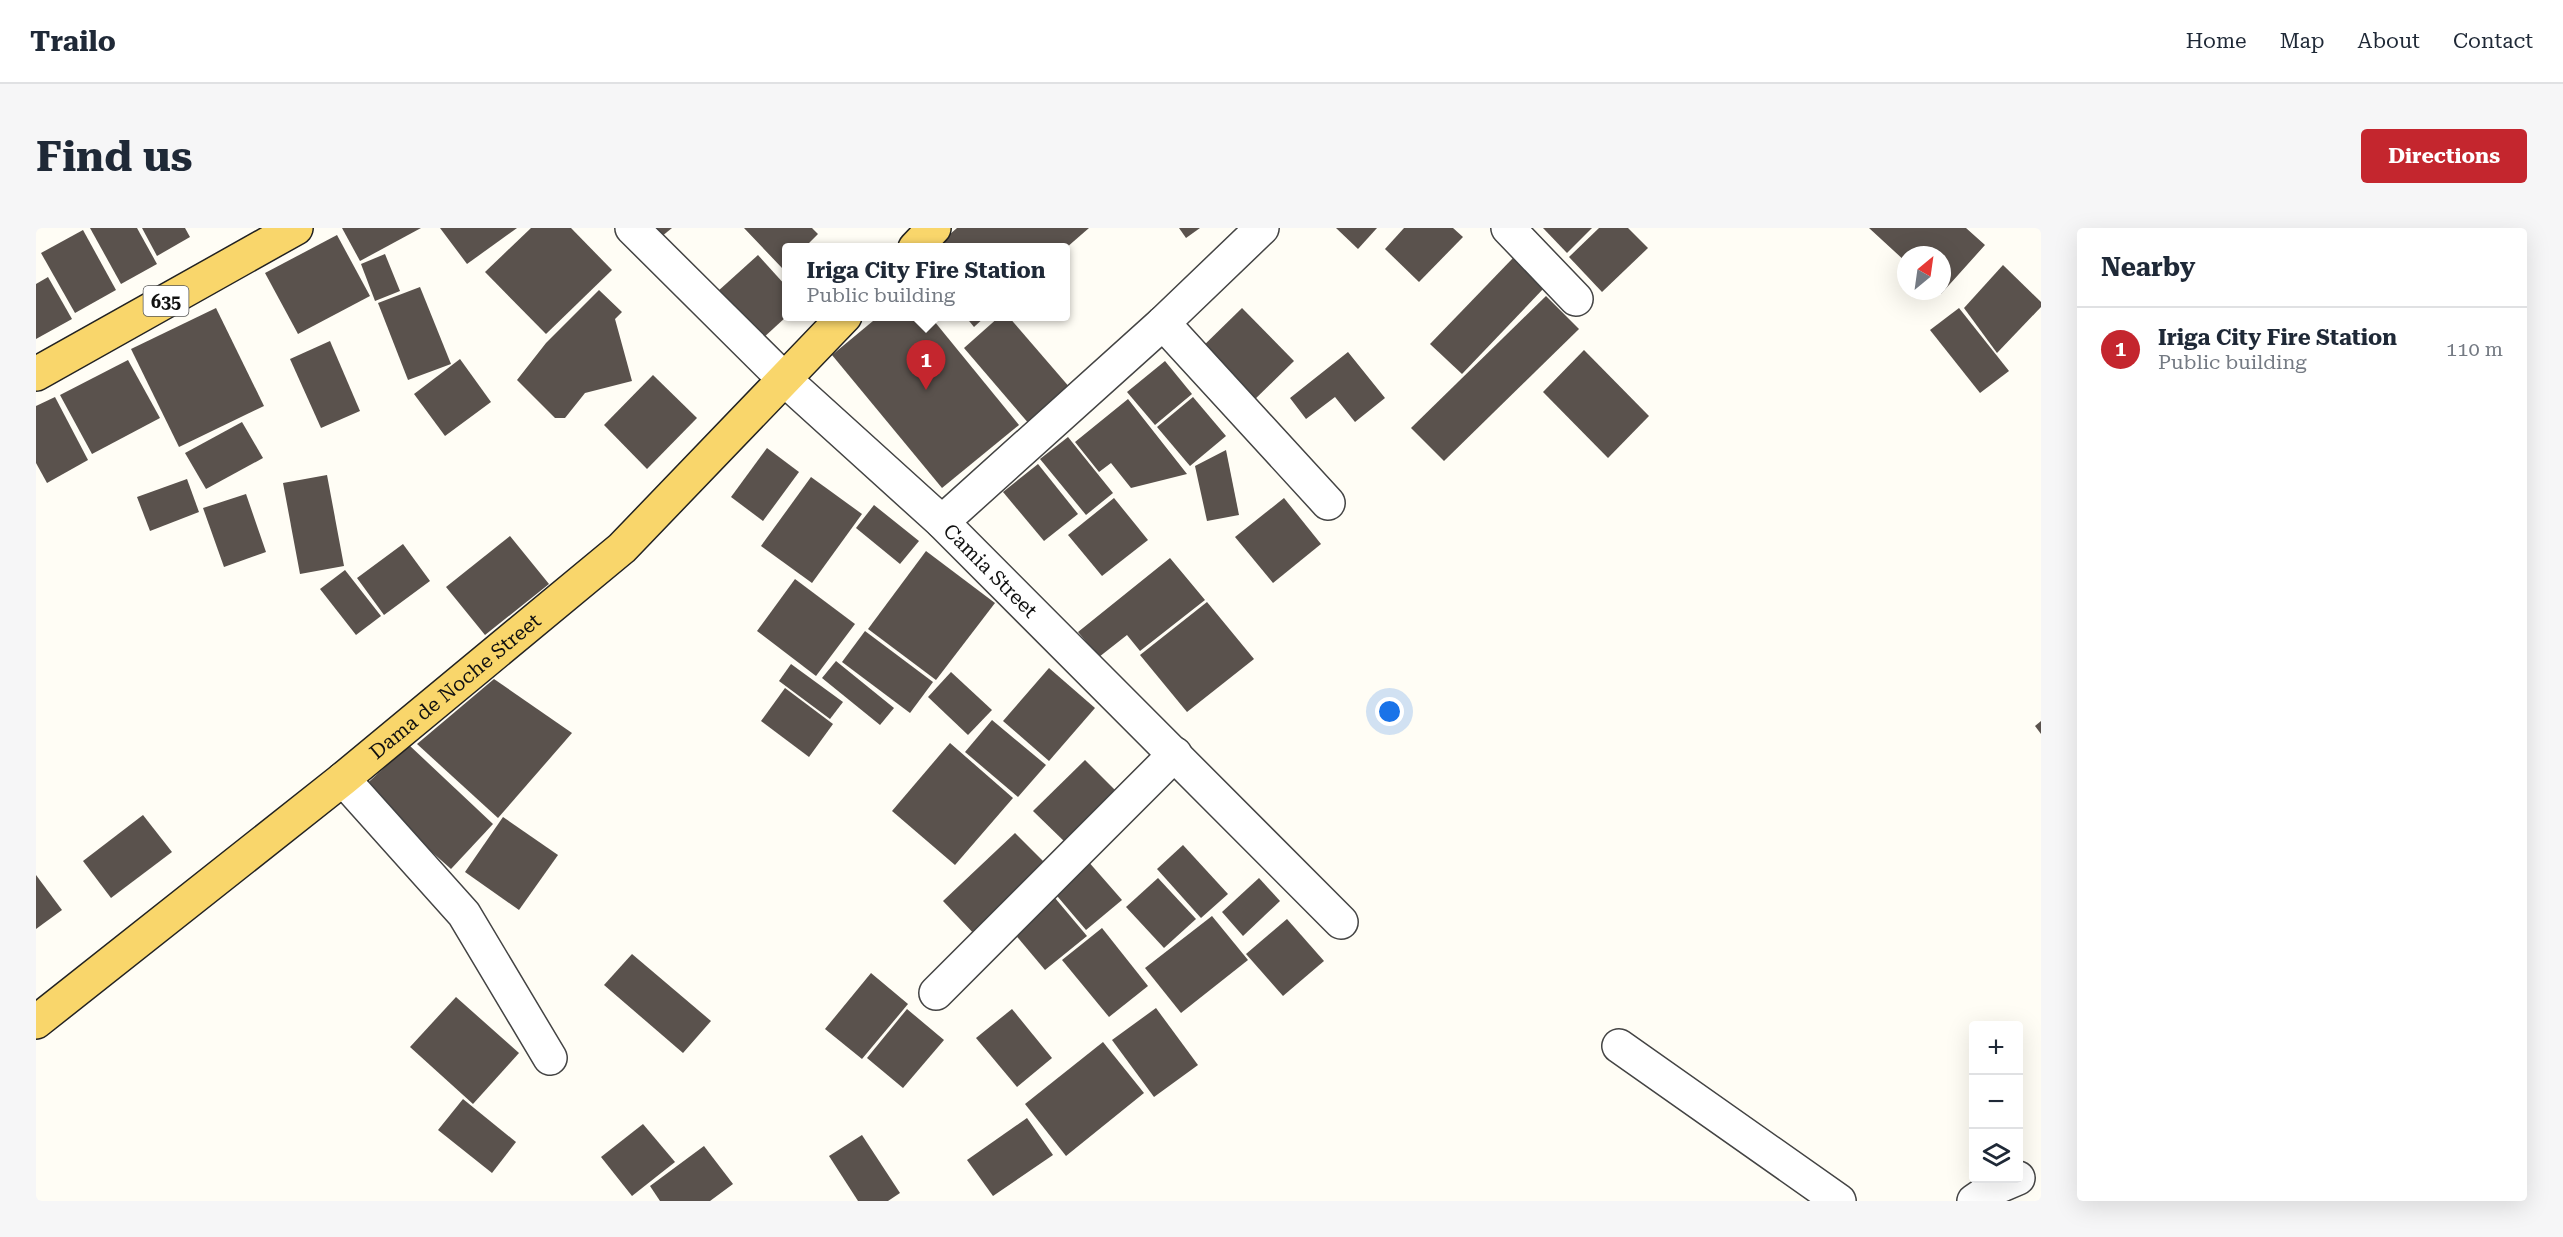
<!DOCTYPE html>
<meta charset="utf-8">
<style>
body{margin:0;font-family:"Roboto Serif",serif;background:#f6f6f7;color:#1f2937}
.controls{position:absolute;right:18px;bottom:18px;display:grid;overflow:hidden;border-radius:6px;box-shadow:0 6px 24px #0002}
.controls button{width:54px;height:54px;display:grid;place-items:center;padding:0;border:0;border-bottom:2px solid #e0e1e3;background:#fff;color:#1f2937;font:30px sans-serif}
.compass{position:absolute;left:1861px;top:18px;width:54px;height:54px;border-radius:50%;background:#fff;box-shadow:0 6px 24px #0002;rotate:29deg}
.you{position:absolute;left:1354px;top:484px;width:21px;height:21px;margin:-15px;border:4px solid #fff;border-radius:50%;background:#1a73e8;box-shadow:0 0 0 9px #1a73e833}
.badge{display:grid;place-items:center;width:39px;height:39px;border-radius:50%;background:#c4262e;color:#fff;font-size:20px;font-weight:700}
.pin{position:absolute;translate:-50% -50px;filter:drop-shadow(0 2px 3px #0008)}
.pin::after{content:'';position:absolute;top:32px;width:21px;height:18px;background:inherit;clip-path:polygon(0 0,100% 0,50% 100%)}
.popup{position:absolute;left:746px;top:15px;width:288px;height:78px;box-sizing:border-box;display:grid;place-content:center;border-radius:6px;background:#fff;filter:drop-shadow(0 2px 4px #0005);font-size:20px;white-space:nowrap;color:#747a83}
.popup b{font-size:22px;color:#1f2937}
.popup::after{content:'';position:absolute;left:50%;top:100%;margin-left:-12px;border:12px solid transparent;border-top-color:#fff}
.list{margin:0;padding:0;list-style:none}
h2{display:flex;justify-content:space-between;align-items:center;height:78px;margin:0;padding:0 24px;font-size:26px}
h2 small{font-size:20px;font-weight:400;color:#747a83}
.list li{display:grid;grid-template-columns:39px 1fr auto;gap:18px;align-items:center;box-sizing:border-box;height:84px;padding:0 24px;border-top:2px solid #e0e1e3}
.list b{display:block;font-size:22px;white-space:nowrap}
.list p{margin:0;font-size:20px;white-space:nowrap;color:#747a83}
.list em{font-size:20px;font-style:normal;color:#747a83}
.icon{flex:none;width:33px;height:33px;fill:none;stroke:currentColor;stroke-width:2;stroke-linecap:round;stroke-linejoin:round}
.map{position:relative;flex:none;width:2005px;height:973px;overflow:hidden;border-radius:6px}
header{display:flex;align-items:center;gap:36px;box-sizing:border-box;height:84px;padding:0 30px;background:#fff;border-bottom:2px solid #e0e1e3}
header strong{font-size:28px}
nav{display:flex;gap:33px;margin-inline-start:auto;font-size:21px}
.intro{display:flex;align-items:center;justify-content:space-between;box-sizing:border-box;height:144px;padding:0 36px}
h1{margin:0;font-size:42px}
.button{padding:15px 27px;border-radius:6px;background:#c4262e;color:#fff;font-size:21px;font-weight:700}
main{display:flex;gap:36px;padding:0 36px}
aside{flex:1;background:#fff;border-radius:6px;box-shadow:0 6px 24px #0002}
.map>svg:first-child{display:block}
.building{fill:#5a524d}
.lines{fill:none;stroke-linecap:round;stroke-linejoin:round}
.minor-casing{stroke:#444;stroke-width:36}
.major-casing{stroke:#222;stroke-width:36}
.minor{stroke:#fff;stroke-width:33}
.major{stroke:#f9d66b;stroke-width:33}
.labels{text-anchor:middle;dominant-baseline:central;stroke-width:6;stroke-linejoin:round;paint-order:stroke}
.shield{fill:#fff;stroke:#585858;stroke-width:1.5}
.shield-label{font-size:18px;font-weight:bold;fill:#111}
.street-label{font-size:20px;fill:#111;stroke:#fff}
</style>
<header>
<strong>Trailo</strong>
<nav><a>Home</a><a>Map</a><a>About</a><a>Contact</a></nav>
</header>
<div class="intro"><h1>Find us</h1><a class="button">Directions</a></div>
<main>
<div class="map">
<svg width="2005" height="973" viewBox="0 0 2005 973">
<rect width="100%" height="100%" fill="#fffdf5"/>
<g class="building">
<polygon points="54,0 101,0 121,36 85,56"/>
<polygon points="106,0 149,0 154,9 121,28"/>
<polygon points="306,0 385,0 324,33"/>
<polygon points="404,0 481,0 431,36"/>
<polygon points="495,0 535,0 576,42 510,106 449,44"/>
<polygon points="610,0 636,0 620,13"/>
<polygon points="708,0 776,0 782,6 768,20 750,20 750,36 746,40"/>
<polygon points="921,0 1053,0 1030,20 898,20"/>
<polygon points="1143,0 1164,0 1150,10"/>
<polygon points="1300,0 1341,0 1322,21"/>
<polygon points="1368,0 1417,0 1427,9 1383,54 1349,21"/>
<polygon points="1507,0 1556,0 1531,25"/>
<polygon points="1563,0 1592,0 1612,20 1566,64 1533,29"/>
<polygon points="1833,0 1930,0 1949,17 1905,66 1902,63 1906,63 1906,27 1870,27 1870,34"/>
<polygon points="47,2 80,62 39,85 5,25"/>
<polygon points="301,7 334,68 262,106 229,45"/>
<polygon points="349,26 364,63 339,73 325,36"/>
<polygon points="722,27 750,58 750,89 725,112 681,64"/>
<polygon points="1477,30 1508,60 1426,146 1394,116"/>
<polygon points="1967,37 2005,74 2005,79 1961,125 1928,80"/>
<polygon points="12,49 36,91 0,111 0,56"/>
<polygon points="384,59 415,136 372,152 342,75"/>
<polygon points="563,62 586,84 579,91 596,153 549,165 529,190 519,190 481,152 510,115"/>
<polygon points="1510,68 1543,101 1408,233 1375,200"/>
<polygon points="180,80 228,178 143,219 95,121"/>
<polygon points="1206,80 1258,133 1211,179 1159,126"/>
<polygon points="1923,80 1973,143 1944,165 1894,102"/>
<polygon points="843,88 894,88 983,197 906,260 796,127"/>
<polygon points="929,88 950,88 938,99"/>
<polygon points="964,88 972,88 1035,161 994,197 928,120"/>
<polygon points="294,113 324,183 285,200 254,131"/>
<polygon points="1548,122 1613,188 1572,230 1507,164"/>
<polygon points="1312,124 1349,170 1319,194 1299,169 1270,191 1254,170"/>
<polygon points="424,131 455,174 409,208 378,166"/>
<polygon points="92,132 124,190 56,226 24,167"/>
<polygon points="1129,133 1156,166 1119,197 1091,164"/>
<polygon points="617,147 661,190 611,241 568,197"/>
<polygon points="19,169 52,232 11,255 0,235 0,178"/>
<polygon points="1157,169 1190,208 1154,238 1121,199"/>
<polygon points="1092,171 1151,246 1095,260 1075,235 1063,244 1039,214"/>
<polygon points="206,194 227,230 170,261 149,225"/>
<polygon points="1032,209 1077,265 1050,287 1004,231"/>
<polygon points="731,220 763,244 727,293 695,269"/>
<polygon points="1190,222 1203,287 1171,293 1159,238"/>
<polygon points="1002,236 1042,286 1008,313 967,264"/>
<polygon points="291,247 308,338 264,346 247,255"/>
<polygon points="775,249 826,286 776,355 725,318"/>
<polygon points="151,251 163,284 114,303 101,269"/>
<polygon points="210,266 230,324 188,339 167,280"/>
<polygon points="1078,270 1112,312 1066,348 1032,307"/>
<polygon points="1248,270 1285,316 1237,355 1199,309"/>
<polygon points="838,277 883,313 864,336 820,300"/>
<polygon points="474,308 513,356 449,407 410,359"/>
<polygon points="367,316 394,353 348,387 321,350"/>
<polygon points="890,323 959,375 900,452 832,401"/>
<polygon points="1134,330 1169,372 1104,423 1091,407 1063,429 1042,404"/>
<polygon points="309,342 345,388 320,407 284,361"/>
<polygon points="759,351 819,396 780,448 721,403"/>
<polygon points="1171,374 1218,431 1151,484 1104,427"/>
<polygon points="829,403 897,454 874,485 806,434"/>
<polygon points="800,433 858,480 844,497 786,450"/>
<polygon points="755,436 807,474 794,491 743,453"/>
<polygon points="1013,440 1059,480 1013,533 967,493"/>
<polygon points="915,444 956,482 932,507 892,469"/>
<polygon points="458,451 536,505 462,590 381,516"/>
<polygon points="749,460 797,496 773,529 725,493"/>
<polygon points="956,492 1010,537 982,569 929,524"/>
<polygon points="2005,493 2005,506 1999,498"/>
<polygon points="914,515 977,570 919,637 856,583"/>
<polygon points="373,517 457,596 415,641 325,561"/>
<polygon points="1049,532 1083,566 1032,617 997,583"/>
<polygon points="107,587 136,624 75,670 47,633"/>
<polygon points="467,589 522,627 483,682 429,644"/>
<polygon points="979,605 1013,639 941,709 907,673"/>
<polygon points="1147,617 1192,666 1165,690 1121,641"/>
<polygon points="1051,632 1086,672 1050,702 1016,662"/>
<polygon points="0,647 26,682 0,701"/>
<polygon points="1122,650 1160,691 1128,720 1090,679"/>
<polygon points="1223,650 1244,673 1207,708 1186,684"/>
<polygon points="1019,670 1051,708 1009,742 977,704"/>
<polygon points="1176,688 1212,732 1145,785 1109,740"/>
<polygon points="1251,691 1288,733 1247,768 1210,726"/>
<polygon points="1066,700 1112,758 1073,789 1026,732"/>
<polygon points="596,726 675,793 647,825 568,757"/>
<polygon points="835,745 872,776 826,831 789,801"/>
<polygon points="420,769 483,825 437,876 374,819"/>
<polygon points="1120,780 1162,837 1118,869 1076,812"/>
<polygon points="871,781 908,812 867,860 831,830"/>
<polygon points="976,781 1016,830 981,859 940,810"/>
<polygon points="1067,814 1108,865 1030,928 989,876"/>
<polygon points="427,871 480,914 456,945 402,902"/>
<polygon points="991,890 1017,927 957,968 931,932"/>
<polygon points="607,896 639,934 596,968 565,929"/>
<polygon points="826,907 864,965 852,973 822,973 793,928"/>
<polygon points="668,918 697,956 674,973 624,973 614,958"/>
</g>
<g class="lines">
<defs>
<g id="minor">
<path id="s1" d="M 596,0 L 747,150 L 906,294 L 1305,694"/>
<polyline points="1472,0 1540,71"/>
<polyline points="1127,95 1292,275"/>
<polyline points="906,294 1127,95 1226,0"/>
<polyline points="307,551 428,686 514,830"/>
<polyline points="900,765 1139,526"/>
<polyline points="1583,818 1803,973"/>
<polyline points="1938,973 1954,962 1982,950"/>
</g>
<g id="major">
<polyline points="879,20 898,0"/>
<polyline points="0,146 260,0"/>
<path id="s2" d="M 0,794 L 307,551 L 586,320 L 809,88"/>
</g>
</defs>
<use href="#minor" class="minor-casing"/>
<use href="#major" class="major-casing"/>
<use href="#minor" class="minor"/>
<use href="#major" class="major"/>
</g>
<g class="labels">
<rect class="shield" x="107.5" y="58" width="45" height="30" rx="4.5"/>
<g class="shield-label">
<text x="130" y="73">635</text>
</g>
<g class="street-label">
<text stroke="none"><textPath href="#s1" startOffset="496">Camia Street</textPath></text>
<text stroke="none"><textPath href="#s2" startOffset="537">Dama de Noche Street</textPath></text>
</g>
</g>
</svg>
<div class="controls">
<button>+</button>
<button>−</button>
<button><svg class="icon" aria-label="layers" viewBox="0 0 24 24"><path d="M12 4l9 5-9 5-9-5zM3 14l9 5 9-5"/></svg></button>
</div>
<svg class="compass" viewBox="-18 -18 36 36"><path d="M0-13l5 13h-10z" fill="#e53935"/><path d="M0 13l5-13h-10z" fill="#747a83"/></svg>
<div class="you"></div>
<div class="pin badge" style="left:890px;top:162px">1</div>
<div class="popup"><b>Iriga City Fire Station</b>Public building</div>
</div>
<aside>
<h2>Nearby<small></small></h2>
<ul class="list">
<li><span class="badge">1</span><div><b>Iriga City Fire Station</b><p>Public building</p></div><em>110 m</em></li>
</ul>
</aside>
</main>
